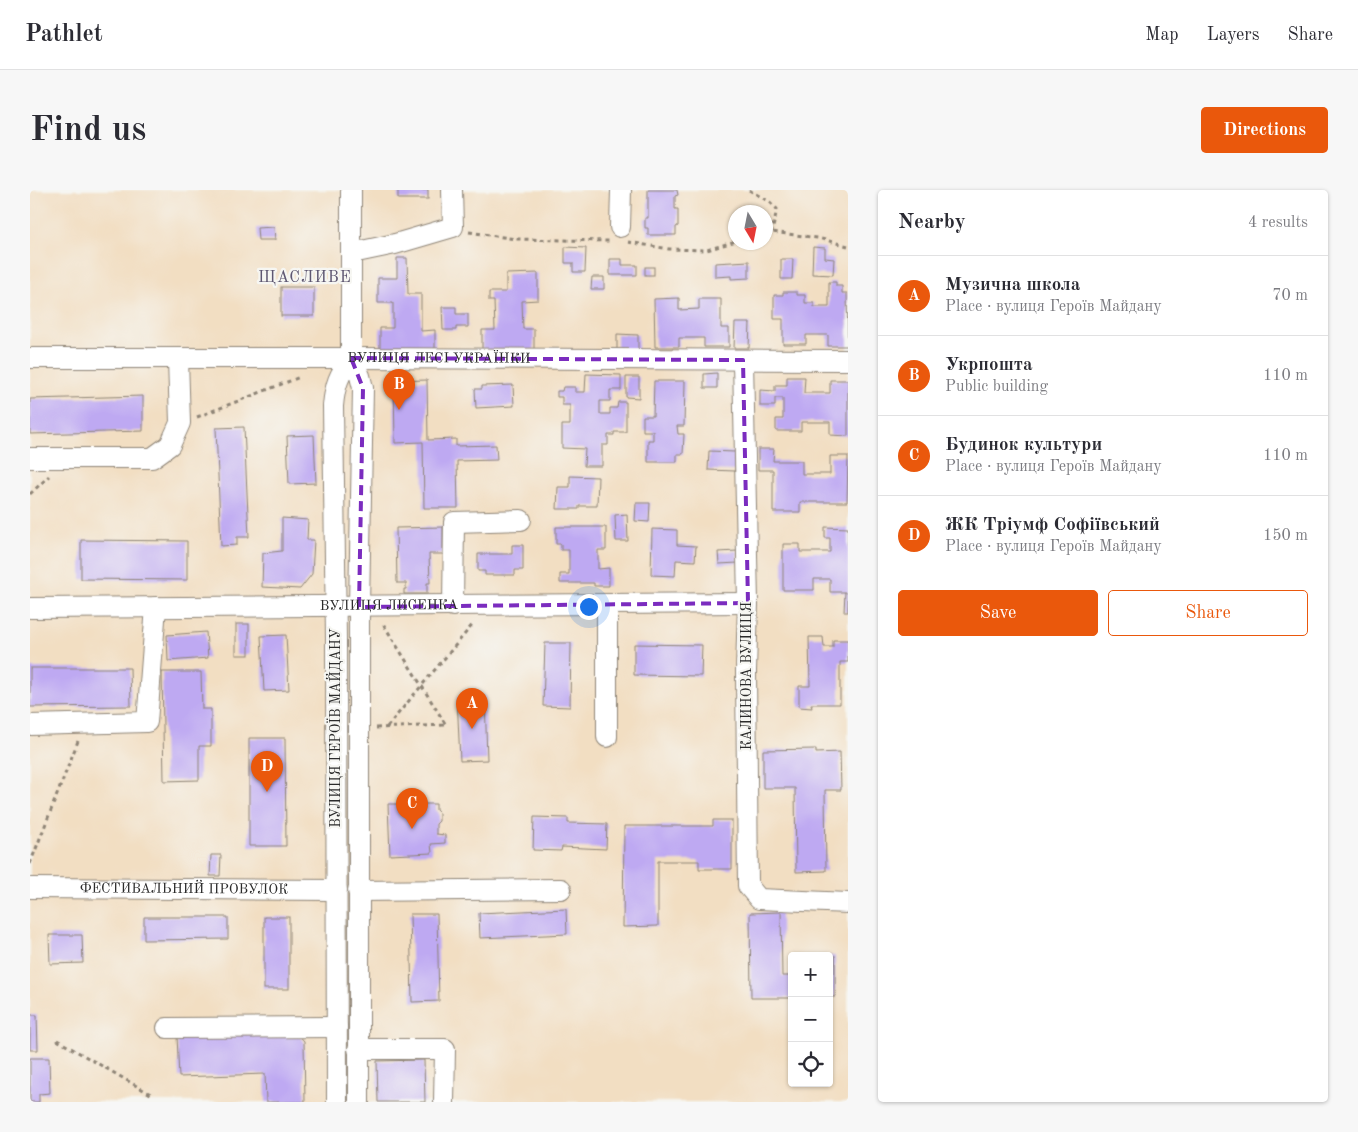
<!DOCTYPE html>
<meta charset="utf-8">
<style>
body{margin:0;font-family:"Old Standard TT",serif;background:#f7f7f7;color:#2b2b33}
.controls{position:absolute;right:15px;bottom:15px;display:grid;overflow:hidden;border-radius:5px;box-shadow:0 1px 4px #0004}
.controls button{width:45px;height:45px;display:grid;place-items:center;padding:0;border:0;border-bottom:1px solid #e1e1e2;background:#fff;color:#2b2b33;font:25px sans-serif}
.compass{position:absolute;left:698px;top:15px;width:45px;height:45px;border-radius:50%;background:#fff;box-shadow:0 1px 4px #0004;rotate:170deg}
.you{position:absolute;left:558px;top:416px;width:18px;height:18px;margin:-12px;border:4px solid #fff;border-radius:50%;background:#1a73e8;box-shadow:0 0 0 8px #1a73e833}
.badge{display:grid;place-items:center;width:32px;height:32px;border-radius:50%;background:#ea580c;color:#fff;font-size:16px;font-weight:700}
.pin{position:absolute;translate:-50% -41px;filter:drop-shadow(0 1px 2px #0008)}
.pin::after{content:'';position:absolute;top:26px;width:18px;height:15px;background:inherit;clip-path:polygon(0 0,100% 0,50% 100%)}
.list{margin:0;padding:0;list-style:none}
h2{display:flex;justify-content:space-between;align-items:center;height:65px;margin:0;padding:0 20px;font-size:21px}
h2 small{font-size:16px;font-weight:400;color:#7c7c81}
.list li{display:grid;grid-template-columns:32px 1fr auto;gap:15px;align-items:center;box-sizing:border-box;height:80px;padding:0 20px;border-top:1px solid #e1e1e2}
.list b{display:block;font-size:19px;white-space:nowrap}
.list p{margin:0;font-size:16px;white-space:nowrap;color:#7c7c81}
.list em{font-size:16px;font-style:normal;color:#7c7c81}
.actions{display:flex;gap:10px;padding:15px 20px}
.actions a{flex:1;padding:11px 0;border:1px solid #ea580c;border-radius:5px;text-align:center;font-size:18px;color:#ea580c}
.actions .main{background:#ea580c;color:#fff}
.icon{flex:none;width:28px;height:28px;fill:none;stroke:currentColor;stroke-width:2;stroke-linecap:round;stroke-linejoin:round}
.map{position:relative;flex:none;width:818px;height:912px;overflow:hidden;border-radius:5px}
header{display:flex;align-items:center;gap:30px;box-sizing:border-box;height:70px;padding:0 25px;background:#fff;border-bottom:1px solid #e1e1e2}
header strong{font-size:24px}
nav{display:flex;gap:28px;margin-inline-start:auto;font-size:18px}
.intro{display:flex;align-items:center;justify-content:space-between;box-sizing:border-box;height:120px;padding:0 30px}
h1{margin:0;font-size:35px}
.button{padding:12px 22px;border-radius:5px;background:#ea580c;color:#fff;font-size:18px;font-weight:700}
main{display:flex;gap:30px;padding:0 30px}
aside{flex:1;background:#fff;border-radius:5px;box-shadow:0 1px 4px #0004}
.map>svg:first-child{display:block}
.building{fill:#bea9f2}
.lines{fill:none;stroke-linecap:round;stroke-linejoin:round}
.minor-casing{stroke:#8e8476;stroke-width:22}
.path{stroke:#8e8476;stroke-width:3;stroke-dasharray:4 4;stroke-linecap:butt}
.minor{stroke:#fff;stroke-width:20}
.marked{fill:none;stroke:#7b2cbf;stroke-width:4;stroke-dasharray:10 6;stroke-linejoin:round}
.labels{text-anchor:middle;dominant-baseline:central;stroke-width:4.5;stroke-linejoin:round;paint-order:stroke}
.street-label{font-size:14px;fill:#2b2b2b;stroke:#f6f6f2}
.quarter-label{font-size:16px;letter-spacing:1px;fill:#5e5771;stroke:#f6f6f2}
</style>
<header>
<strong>Pathlet</strong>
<nav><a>Map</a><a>Layers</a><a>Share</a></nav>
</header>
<div class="intro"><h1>Find us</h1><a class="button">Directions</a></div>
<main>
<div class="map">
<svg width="818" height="912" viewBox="0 0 818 912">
<rect width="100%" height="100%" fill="#f6f6f2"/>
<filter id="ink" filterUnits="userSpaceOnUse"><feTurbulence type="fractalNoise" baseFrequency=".02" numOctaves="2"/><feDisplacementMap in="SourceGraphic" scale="10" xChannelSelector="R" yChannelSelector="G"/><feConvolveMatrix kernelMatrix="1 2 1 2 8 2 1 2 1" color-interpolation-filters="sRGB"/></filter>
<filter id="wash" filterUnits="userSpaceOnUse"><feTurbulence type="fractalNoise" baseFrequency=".0096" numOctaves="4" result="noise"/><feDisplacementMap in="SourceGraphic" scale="20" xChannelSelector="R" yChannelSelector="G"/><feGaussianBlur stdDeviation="1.12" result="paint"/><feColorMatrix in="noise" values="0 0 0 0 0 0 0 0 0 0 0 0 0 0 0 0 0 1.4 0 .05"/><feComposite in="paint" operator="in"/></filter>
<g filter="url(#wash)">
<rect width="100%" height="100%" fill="#f2dec2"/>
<g id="blocks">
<g class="building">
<rect x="368" y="0" width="30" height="9"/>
<polygon points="618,0 647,0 648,5 645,6 645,19 648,19 648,36 646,37 646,45 618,45 618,38 615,38 615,28 618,28"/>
<polygon points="244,37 245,50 228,50 227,38"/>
<polygon points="535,57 556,58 555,82 543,82 543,73 535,73"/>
<polygon points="783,57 795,58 795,68 804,69 803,85 782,84"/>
<polygon points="367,68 377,68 378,104 391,104 391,141 405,140 405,161 350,162 350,138 363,138 363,113 348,113 348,88 367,88"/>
<polygon points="580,69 592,69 592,75 607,75 607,85 580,85"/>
<polygon points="751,69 763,69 762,89 751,89"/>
<polygon points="719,71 719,88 701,89 701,86 685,87 685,73"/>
<rect x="615" y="77" width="9" height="8"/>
<polygon points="508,83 508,110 492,111 493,139 504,139 504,160 452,161 452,140 465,140 464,111 459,111 459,102 476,102 476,84"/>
<polygon points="562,87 574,87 574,99 561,99"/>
<polygon points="799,92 806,92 806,96 812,96 812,103 817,103 818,156 798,156 798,145 776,145 776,154 753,154 753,129 744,129 744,105 753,105 753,102 767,102 767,105 775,105 775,113 784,113 784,117 799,117"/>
<rect x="251" y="97" width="33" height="29"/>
<polygon points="649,108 649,120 669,119 669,109 691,109 691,138 699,138 699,157 674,157 674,148 649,148 649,157 625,157 624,109"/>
<polygon points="412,117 426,117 426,124 438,124 438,137 426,137 426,140 413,140"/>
<polygon points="705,133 720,133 719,158 704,158"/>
<polygon points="587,144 608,145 608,161 587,161"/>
<polygon points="687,183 687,198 674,198 674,184"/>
<polygon points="556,184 591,185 591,200 580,200 580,211 570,211 570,224 580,224 580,218 587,218 588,212 596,212 596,242 584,242 584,245 578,245 578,255 572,255 572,276 554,276 555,259 532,258 532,235 540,235 540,215 532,215 532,207 527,207 527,201 532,201 533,197 545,197 545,202 555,202"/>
<polygon points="596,187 609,187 609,208 596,207"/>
<polygon points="757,187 775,187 774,203 800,203 800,190 818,190 818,246 800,245 800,232 771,232 771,241 746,241 746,229 753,229 753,208 745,208 745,216 730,216 730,200 745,201 745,195 757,195"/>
<polygon points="397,190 398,250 426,249 426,256 466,255 467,270 427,271 428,318 394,318 393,252 365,253 364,191"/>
<polygon points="624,191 655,191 654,236 647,236 648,244 654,244 653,264 647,264 647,272 618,272 618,250 623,250 623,241 613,241 613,226 623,226"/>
<polygon points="483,195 484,216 446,218 445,199 452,199 452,196"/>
<polygon points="113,206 113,241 0,244 0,209"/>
<polygon points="214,237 219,347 207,347 207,355 191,356 186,238"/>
<polygon points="284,245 286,293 259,294 257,246"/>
<polygon points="728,259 744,259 743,271 772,271 772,284 800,284 800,266 818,266 817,312 770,312 770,322 743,322 743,280 728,280"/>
<polygon points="679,261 705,262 705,281 678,280"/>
<polygon points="540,286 568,287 567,316 549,316 549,319 527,319 528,297 540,297"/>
<polygon points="606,313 620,313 619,332 605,331"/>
<polygon points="597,324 598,351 586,351 585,325"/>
<polygon points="252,328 278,330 277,350 284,350 282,384 270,399 232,397 233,363 252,361"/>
<polygon points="413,337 413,364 399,364 400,393 397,393 397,404 374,404 374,399 376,399 376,393 367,393 366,338"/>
<polygon points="526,337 576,337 576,360 568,360 568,379 579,378 579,396 564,396 564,393 530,393 530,384 539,384 539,360 531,360 531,354 526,354"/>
<polygon points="795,337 818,338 818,422 814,422 815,402 800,402 800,389 784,389 784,400 753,400 753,354 770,354 770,362 800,362 800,348 795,348"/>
<polygon points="622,339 647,340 647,355 666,356 665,371 646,370 645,386 621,385"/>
<polygon points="51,350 157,351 157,390 51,389"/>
<polygon points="482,355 493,355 493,380 485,380 485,385 455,385 455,381 448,381 448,364 482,364"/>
<polygon points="707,361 708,373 689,374 688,362"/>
<rect x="206" y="434" width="13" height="31"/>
<polygon points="176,442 178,468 138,471 137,445"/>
<polygon points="256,445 259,500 234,501 231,446"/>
<polygon points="779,447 793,447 794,457 803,457 803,450 818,450 818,472 810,472 810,514 781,514 782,518 769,517 769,496 780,496"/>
<polygon points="515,453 541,453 540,517 513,516"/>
<polygon points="604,454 672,455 671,486 604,485"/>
<polygon points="0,478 100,478 101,516 0,517"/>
<polygon points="132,482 171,482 172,519 181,519 181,556 169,556 169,590 134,591"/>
<polygon points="455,506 457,570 430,571 427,507"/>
<polygon points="219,548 255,548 256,656 219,656"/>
<polygon points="786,559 786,563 810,562 811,600 795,600 796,681 766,682 765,598 733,598 733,560"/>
<polygon points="358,614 406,614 406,620 409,623 409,631 406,634 406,644 415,645 415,653 401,654 402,663 360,665"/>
<polygon points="504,627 538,628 538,633 577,634 576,659 532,657 531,661 503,660"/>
<polygon points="683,630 702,630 702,679 669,679 669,671 628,671 628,736 593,737 594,636 683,636"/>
<polygon points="181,665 191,665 190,686 180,686"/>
<polygon points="536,719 537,744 450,748 449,723"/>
<polygon points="751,722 752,786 762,786 762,808 721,808 720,723"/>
<polygon points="380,724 407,724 409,811 382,812"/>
<polygon points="114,727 198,727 198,749 114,750"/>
<rect x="234" y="727" width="25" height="72"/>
<polygon points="19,745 52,745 53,773 20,774"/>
<rect x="799" y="766" width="6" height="41"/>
<polygon points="0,825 7,825 8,860 0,860"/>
<polygon points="266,842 274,851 275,912 236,912 235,884 149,887 147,846"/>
<polygon points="0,868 19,868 20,903 9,904 9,912 0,912"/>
<polygon points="394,870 395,912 348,912 347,871"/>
</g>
</g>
</g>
<g filter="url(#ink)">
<use href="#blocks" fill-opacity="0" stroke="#8e8476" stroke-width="1"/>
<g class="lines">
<defs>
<g id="minor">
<polyline points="321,0 321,168 330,186 333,198 329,417 329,912"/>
<polyline points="590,37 591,0"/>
<polyline points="322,63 365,54 423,37 422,0"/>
<path id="s1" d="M 0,168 L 321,168 L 818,170"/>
<polyline points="713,170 718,413 716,481 718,696 729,709 818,713"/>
<polyline points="0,268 122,268 140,255 150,233 148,169"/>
<polyline points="423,416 424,332 491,330"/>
<path id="s2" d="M 0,418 L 718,413"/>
<polyline points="0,535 117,532 126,417"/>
<polyline points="577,547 577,415"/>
<path id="s3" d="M 0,698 L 307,700"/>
<polyline points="328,701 531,699"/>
<polyline points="137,838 307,837"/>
<polyline points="328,859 415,859 414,912"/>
<path d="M 307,912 L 306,448 L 303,216 C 305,194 309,185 321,168"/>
</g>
</defs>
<use href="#minor" class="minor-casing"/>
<g class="path">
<polyline points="719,0 740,12 747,19 742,42"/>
<polyline points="439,42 486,49 579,51"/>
<polyline points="736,44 742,42 788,48 818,56"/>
<polyline points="598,52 639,59 677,60 706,51"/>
<polyline points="167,227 270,187"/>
<polyline points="0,304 19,286"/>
<polyline points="357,537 444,433"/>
<polyline points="346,538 416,535 352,432"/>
<polyline points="0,674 48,551"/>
<polyline points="27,850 124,906"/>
</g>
<use href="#minor" class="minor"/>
</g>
</g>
<path class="marked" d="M 321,168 L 713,170 L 718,413 L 329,417 L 333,198 Z"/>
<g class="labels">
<g class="street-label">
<text stroke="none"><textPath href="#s1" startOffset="409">ВУЛИЦЯ ЛЕСІ УКРАЇНКИ</textPath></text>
<text stroke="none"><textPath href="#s2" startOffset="359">ВУЛИЦЯ ЛИСЕНКА</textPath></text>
<text transform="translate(717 486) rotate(-90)">КАЛИНОВА ВУЛИЦЯ</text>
<text transform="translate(306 538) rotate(-90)">ВУЛИЦЯ ГЕРОЇВ МАЙДАНУ</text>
<text stroke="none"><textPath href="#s3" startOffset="154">ФЕСТИВАЛЬНИЙ ПРОВУЛОК</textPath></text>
</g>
<g class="quarter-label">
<text x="275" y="88">ЩАСЛИВЕ</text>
</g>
</g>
</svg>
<div class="controls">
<button>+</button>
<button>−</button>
<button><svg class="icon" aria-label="locate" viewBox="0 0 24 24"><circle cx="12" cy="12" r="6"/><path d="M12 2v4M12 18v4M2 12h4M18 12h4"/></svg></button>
</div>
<svg class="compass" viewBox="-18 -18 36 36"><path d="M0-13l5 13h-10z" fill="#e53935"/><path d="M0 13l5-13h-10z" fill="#7c7c81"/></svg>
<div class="you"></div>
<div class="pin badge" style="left:442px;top:539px">A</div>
<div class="pin badge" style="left:369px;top:220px">B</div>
<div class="pin badge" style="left:382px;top:639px">C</div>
<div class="pin badge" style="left:237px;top:602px">D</div>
</div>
<aside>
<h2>Nearby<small>4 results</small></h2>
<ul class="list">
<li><span class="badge">A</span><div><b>Музична школа</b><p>Place · вулиця Героїв Майдану</p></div><em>70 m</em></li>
<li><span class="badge">B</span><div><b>Укрпошта</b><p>Public building</p></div><em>110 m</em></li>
<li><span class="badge">C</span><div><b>Будинок культури</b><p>Place · вулиця Героїв Майдану</p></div><em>110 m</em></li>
<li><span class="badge">D</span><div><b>ЖК Тріумф Софіївський</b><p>Place · вулиця Героїв Майдану</p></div><em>150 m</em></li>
</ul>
<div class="actions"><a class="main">Save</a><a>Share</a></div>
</aside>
</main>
